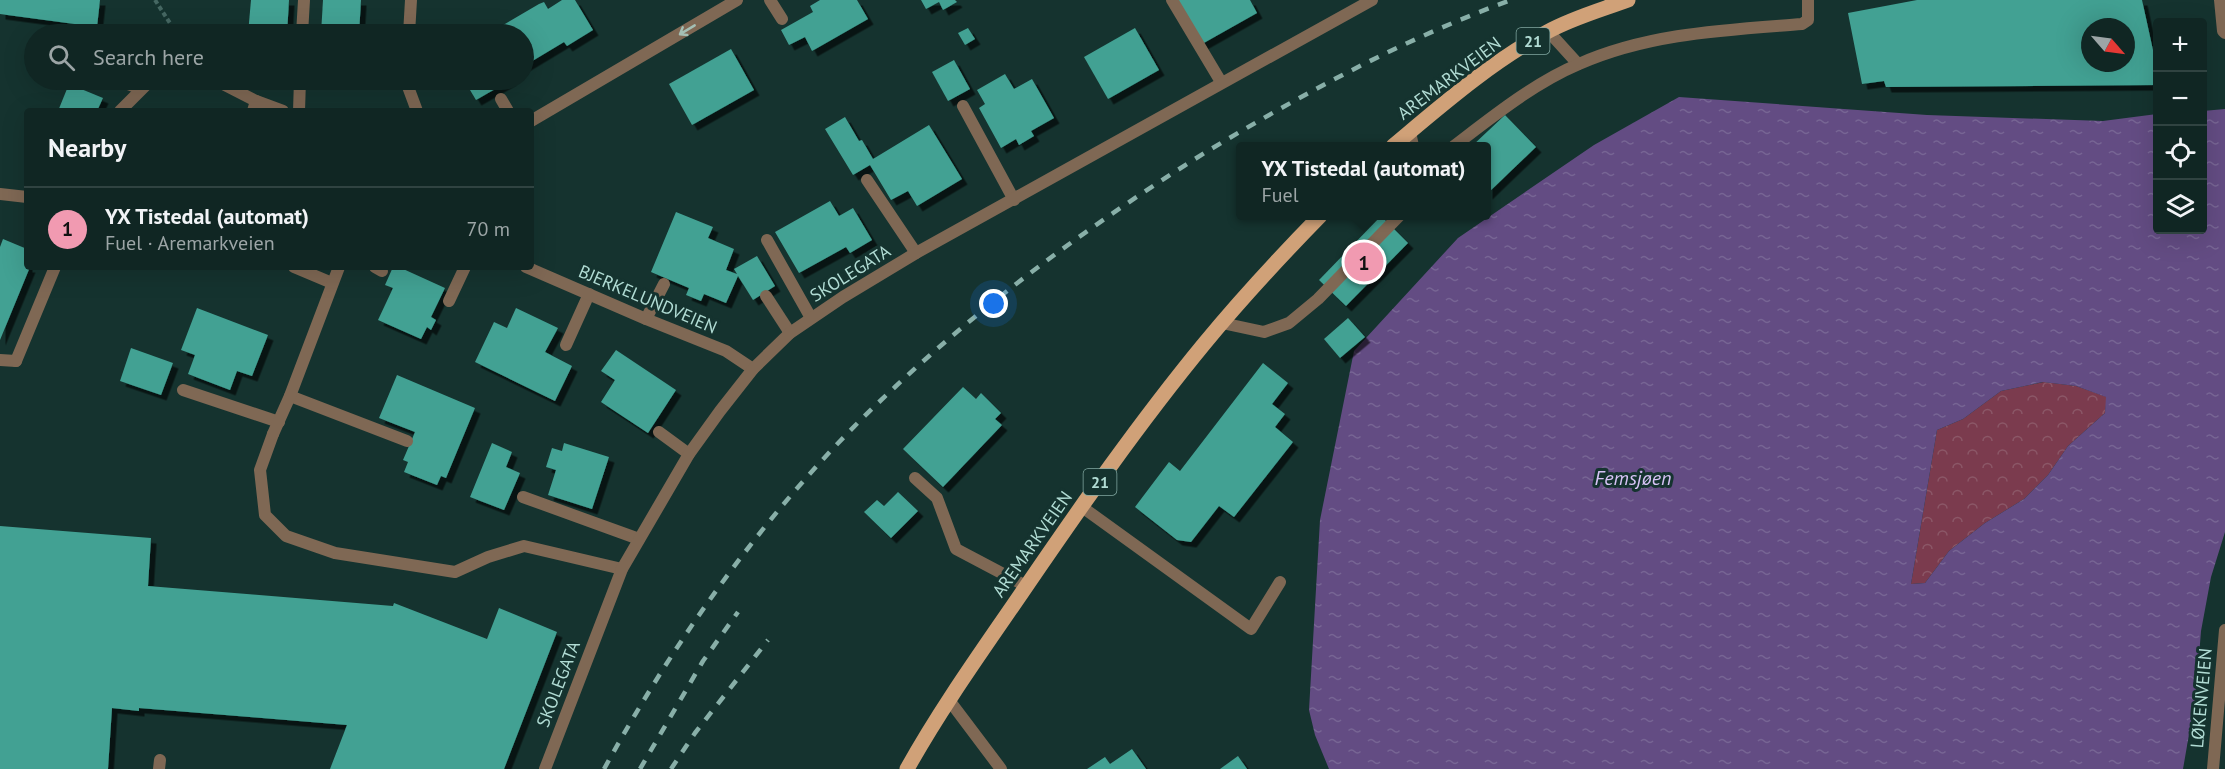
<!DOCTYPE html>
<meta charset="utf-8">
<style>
body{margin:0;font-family:"PT Sans",sans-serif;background:#192e2b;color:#f1f3f6}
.controls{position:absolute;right:18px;top:18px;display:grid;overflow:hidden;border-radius:6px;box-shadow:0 6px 24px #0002}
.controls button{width:54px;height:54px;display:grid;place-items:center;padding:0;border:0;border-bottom:2px solid #304341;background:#102623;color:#f1f3f6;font:30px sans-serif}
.compass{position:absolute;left:2081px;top:18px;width:54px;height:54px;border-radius:50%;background:#102623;box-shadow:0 6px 24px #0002;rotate:118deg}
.you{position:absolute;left:994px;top:304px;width:21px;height:21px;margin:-15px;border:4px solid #fff;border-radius:50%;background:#1a73e8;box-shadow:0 0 0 9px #1a73e833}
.badge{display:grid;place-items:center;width:39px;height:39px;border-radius:50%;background:#f19ab1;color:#111;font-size:20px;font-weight:700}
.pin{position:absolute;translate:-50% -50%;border:3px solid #fff;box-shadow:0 2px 6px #0006}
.popup{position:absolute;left:1236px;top:142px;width:255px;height:78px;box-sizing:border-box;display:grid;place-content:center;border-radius:6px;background:#102623;filter:drop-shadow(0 2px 4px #0005);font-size:20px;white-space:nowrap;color:#9ca5a6}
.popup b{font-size:22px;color:#f1f3f6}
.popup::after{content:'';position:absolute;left:50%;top:100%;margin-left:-12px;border:12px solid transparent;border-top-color:#102623}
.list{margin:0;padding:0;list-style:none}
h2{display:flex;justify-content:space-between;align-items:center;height:78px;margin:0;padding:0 24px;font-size:26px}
h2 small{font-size:20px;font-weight:400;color:#9ca5a6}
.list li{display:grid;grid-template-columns:39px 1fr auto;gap:18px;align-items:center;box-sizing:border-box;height:84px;padding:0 24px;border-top:2px solid #304341}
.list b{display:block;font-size:22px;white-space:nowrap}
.list p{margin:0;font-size:20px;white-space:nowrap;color:#9ca5a6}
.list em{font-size:20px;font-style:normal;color:#9ca5a6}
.icon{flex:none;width:33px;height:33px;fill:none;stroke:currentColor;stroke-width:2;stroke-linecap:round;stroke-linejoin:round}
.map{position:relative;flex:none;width:2225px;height:769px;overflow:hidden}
.search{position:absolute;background:#102623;box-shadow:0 6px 24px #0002;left:24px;top:24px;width:510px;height:66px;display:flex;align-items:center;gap:15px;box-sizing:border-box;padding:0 21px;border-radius:33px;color:#9ca5a6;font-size:22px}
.panel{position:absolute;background:#102623;box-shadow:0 6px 24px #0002;left:24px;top:108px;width:510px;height:162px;border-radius:6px}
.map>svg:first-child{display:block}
.forest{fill:url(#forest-crowns)}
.water{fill:url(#water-ripples);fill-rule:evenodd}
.building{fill:#42a193;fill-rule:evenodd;filter:url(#shadow)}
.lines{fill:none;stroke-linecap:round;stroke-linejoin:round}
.path{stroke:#456762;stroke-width:4;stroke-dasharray:4.5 3;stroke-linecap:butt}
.service{stroke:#7f6854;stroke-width:12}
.minor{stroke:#7f6854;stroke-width:12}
.primary{stroke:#d0a178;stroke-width:15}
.rail{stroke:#88afa8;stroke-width:4.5;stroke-dasharray:10 10;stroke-linecap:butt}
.oneway{stroke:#a4bfb4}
.labels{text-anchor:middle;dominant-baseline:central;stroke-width:6;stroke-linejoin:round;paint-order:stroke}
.shield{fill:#15332f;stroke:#82a9a2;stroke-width:1.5}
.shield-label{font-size:16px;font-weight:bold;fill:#b1dcd4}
.street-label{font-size:18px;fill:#b1dcd4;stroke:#15332f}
.water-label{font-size:20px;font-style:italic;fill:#d7c3f6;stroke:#15332f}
</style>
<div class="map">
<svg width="2225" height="769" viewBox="0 0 2225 769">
<defs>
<pattern id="forest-crowns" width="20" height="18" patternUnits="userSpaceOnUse" patternTransform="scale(1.5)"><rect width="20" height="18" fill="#7b3b4e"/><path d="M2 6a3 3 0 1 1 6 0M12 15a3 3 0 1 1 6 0" fill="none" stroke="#8b5767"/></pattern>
<pattern id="water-ripples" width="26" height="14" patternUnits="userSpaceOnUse" patternTransform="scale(1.5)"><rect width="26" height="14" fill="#634c83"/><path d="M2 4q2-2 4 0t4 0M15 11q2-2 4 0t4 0" fill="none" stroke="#776594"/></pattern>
<filter id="shadow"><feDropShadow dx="5.5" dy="5.5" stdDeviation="0" flood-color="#0009"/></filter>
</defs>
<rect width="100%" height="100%" fill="#15332f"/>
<polygon class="forest" points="2044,382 2076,386 2107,397 2105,413 2068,446 2048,475 2024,499 1985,523 1949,551 1925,583 1911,584 1937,430 1963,419 2001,391"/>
<path class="water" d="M 1679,97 L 1927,115 L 2103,121 L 2157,114 L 2158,230 L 2202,230 L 2203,111 L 2225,109 L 2225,532 L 2211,577 L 2201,631 L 2196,694 L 2183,769 L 1329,769 L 1315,735 L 1309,710 L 1320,520 L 1354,351 L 1458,238 L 1594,145 ZM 2043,382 L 2076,386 L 2106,397 L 2105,413 L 2068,446 L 2048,475 L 2024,499 L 1985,523 L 1949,551 L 1925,583 L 1911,584 L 1937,430 L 1963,419 L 2001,391 Z"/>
<g class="building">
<polygon points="0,0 100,0 97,27 0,14"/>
<polygon points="251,0 289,0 287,34 248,34"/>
<polygon points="323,0 361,0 359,34 321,34"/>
<polygon points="562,0 575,0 593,30 567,46 564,42 524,66 524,34 488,34 539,4 544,2 548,9"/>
<polygon points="820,0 857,0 868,19 812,51 805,37 789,45 781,30 813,12 810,6"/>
<polygon points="921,0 955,0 957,2 943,10 939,2 926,9"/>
<polygon points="1178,0 1250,0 1257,13 1202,44"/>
<path d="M 1917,0 L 2142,0 L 2158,73 L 2158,85 L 1886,87 L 1884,81 L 1862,84 L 1848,13 ZM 2090,27 L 2126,27 L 2126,63 L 2090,63 Z"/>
<polygon points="968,28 975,39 965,45 958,33"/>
<polygon points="1135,28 1159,70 1108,99 1084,57"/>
<polygon points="731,49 754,90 692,125 669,84"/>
<polygon points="954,60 970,89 948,101 932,72"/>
<polygon points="1005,74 1014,89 1032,79 1054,118 1031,131 1034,136 1019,145 1016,139 1001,148 979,108 985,104 977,90"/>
<polygon points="464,80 511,80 476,100"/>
<polygon points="69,84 103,98 97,111 58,111"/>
<polygon points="1505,115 1536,147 1487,194 1487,146 1472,146"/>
<polygon points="845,117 859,141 862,140 873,159 929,125 962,179 917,206 908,191 891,200 870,165 853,175 825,129"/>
<polygon points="830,201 839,216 853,208 872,240 850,253 846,247 799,273 775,232"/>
<polygon points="676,212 713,227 708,238 734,249 726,270 737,274 734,269 757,256 775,286 753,300 738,276 726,303 704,294 701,301 686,295 689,288 651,272"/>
<polygon points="1381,216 1408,243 1346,306 1319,280"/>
<polygon points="3,239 27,249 27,267 30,267 0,340 0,247"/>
<polygon points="393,267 401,270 401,268 445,288 431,317 436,320 431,330 427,327 421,339 378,320 393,288 385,285"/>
<polygon points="197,308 268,335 252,376 237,371 230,390 188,374 195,355 181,350"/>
<polygon points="516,308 558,328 545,352 572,366 555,401 475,362 494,322 507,328"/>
<polygon points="1348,318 1365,337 1340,358 1324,339"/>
<polygon points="131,348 173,363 161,395 120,381"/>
<polygon points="616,350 676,390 648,433 601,402 615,380 601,371"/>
<polygon points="1263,363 1288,383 1272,404 1285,414 1275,427 1293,442 1234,517 1219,506 1191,542 1177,540 1135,507 1169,462 1180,471"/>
<polygon points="397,375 475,408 446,478 441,476 437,485 404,472 408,462 403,460 415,432 379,418"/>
<polygon points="963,387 976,399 981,393 1001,413 995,419 1002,425 943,487 903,449"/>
<polygon points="492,443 512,452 506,467 520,473 504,510 470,497"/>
<polygon points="564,443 609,457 592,509 548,495 556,470 546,467 552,448 562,451"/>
<polygon points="898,492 918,511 891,538 864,512 877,500 884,506"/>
<polygon points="0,526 151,538 148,586 393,606 394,603 487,639 499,608 557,632 504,769 330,769 347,725 139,708 139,711 112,708 108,769 0,769"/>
<polygon points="1132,749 1146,769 1087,769 1105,757 1110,764"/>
<polygon points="1238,756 1247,769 1220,769"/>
</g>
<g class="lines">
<polyline class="path" points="155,0 177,34"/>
<g class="service">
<polyline points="770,0 782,19"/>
<polyline points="1172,0 1221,82"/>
<polyline points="2220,0 2223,31 2225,33"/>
<polyline points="1548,31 1578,64"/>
<polyline points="302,34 304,0"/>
<polyline points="117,80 141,89"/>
<polyline points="501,99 508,111"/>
<polyline points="963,106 1014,200"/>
<polyline points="253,111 256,101"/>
<polyline points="299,111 300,80"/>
<polyline points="1410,132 1413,146"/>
<path d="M 1454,146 C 1492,117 1534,83 1579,64 C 1649,33 1726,30 1802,24 L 1808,20 L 1808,0"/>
<polyline points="867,180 916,253"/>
<polyline points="0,194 27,197"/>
<polyline points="767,240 811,318"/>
<polyline points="294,267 332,283"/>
<polyline points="375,267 382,271"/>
<polyline points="766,296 790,333"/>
<polyline points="449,301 465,267"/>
<polyline points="646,319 664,284"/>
<polyline points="1222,323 1264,332 1289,323 1318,299 1399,216"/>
<polyline points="566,345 589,294"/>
<polyline points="0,360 16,361"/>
<polyline points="183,390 279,422"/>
<polyline points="290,396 407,441"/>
<polyline points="659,432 689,454"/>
<polyline points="273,434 260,470 265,515 286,536 335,553 455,572 488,557 524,546 622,569"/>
<polyline points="915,478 937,498 956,549 1026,586"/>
<polyline points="523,497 639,539"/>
<polyline points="1082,507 1251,629 1280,582"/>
<polyline points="949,700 1001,769"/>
<polyline points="159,769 160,760"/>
</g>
<g class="minor">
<polyline points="409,34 411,0"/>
<polyline points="215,80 256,101 283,111"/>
<polyline points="407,80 407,84 417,111"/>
<polyline points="120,111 151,80"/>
<polyline points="531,121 737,0"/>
<polyline points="526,267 646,319 726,351 753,369"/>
<polyline points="16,361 55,267"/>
<polyline points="273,434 290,396 339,267"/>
<polyline points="545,769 622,569 689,454 720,411 753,369 790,333 843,297 916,253 1372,0"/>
<polyline points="2213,769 2225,630"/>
</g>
<g class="primary">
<path d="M 1393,146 C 1442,105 1491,62 1547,32 C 1572,18 1601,10 1628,0"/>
<path d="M 907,769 C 941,708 982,651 1021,594 C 1079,509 1139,423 1204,344 C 1241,299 1280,257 1320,216"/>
</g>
<g class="rail">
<path d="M 604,769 C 681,629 777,496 895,387 C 990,298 1096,221 1206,152 C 1304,93 1404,39 1511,0"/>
<polyline points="640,769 703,661 738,612"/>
<polyline points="671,769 695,733 768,640"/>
</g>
</g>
<defs><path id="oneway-shaft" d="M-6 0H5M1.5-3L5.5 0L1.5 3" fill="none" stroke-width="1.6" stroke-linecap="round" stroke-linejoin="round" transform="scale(1.5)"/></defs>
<use class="oneway" href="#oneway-shaft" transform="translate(687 30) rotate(149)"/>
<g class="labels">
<g class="shield">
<rect x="1516.5" y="28" width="33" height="26" rx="4.5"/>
<rect x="1083.5" y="469" width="33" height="26" rx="4.5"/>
</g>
<g class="shield-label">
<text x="1533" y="41">21</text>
<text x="1100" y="482">21</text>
</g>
<g class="street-label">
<text transform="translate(1449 78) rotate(-37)">AREMARKVEIEN</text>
<text transform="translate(850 273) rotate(-32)">SKOLEGATA</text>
<text transform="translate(648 299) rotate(23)">BJERKELUNDVEIEN</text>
<text transform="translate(1032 544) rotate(-55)">AREMARKVEIEN</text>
<text transform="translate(558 684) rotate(-69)">SKOLEGATA</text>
<text transform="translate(2201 698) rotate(-85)">LØKENVEIEN</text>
</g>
<g class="water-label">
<text x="1633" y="478">Femsjøen</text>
</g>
</g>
</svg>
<div class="controls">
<button>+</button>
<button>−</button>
<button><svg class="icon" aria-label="locate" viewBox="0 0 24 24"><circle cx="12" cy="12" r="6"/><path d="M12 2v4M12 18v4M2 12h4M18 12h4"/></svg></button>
<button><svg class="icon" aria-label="layers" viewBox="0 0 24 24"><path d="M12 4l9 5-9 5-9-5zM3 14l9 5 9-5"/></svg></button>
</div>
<svg class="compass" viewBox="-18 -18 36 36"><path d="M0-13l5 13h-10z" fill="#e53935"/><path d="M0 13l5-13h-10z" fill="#9ca5a6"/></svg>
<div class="you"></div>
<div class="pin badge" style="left:1364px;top:262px">1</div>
<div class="popup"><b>YX Tistedal (automat)</b>Fuel</div>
<div class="search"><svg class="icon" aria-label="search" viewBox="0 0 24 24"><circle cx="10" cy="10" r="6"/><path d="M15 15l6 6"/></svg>Search here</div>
<section class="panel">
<h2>Nearby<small></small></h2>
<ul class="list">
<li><span class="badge">1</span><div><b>YX Tistedal (automat)</b><p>Fuel · Aremarkveien</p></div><em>70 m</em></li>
</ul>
</section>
</div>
